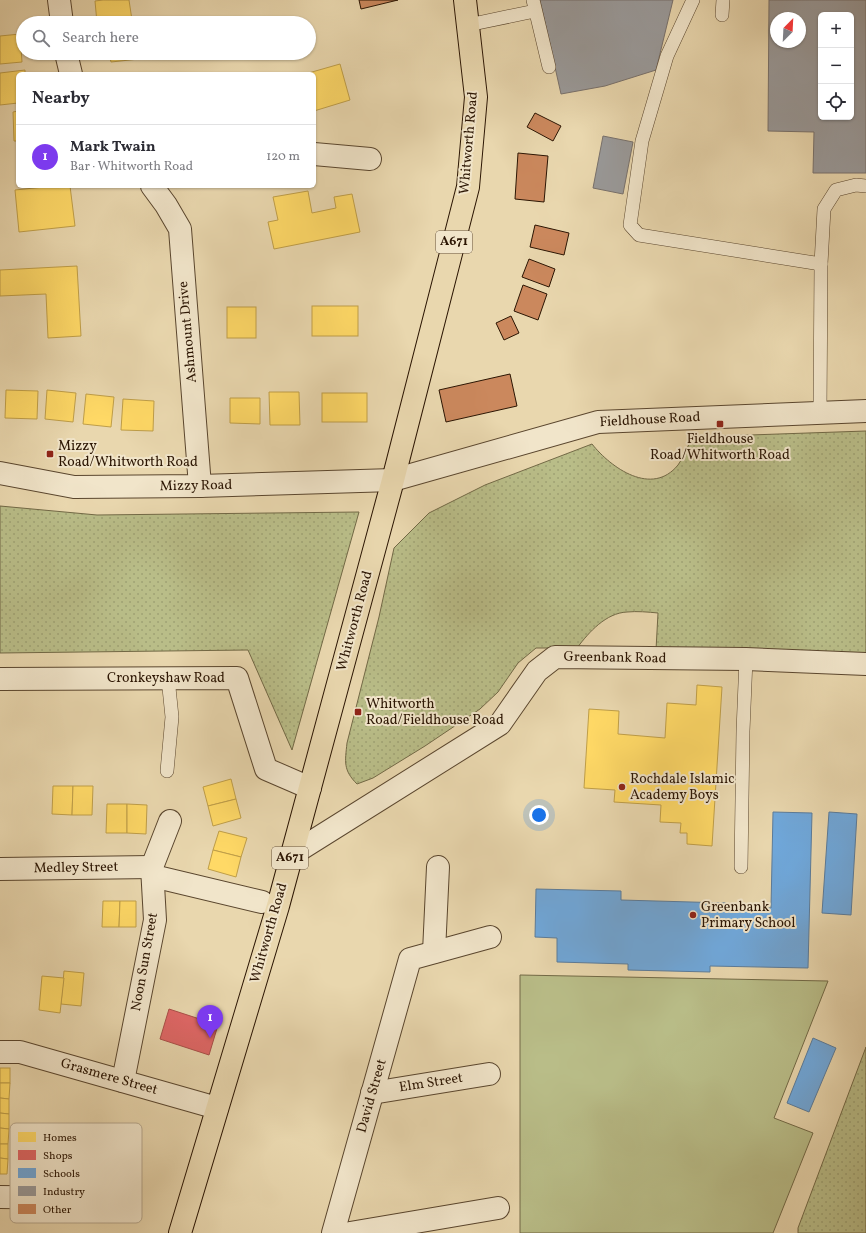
<!DOCTYPE html>
<meta charset="utf-8">
<style>
body{margin:0;font-family:Vollkorn,serif;background:#f7f7f7;color:#2b2b33}
.controls{position:absolute;right:12px;top:12px;display:grid;overflow:hidden;border-radius:6px;box-shadow:0 1px 3px #0004}
.controls button{width:36px;height:36px;display:grid;place-items:center;padding:0;border:0;border-bottom:1px solid #e1e1e2;background:#fff;color:#2b2b33;font:20px sans-serif}
.compass{position:absolute;left:770px;top:12px;width:36px;height:36px;border-radius:50%;background:#fff;box-shadow:0 1px 3px #0004;rotate:24deg}
.you{position:absolute;left:539px;top:815px;width:14px;height:14px;margin:-10px;border:3px solid #fff;border-radius:50%;background:#1a73e8;box-shadow:0 0 0 6px #1a73e833}
.badge{display:grid;place-items:center;width:26px;height:26px;border-radius:50%;background:#7c3aed;color:#fff;font-size:13px;font-weight:700}
.pin{position:absolute;translate:-50% -33px;filter:drop-shadow(0 1px 2px #0008)}
.pin::after{content:'';position:absolute;top:21px;width:14px;height:12px;background:inherit;clip-path:polygon(0 0,100% 0,50% 100%)}
.list{margin:0;padding:0;list-style:none}
h2{display:flex;justify-content:space-between;align-items:center;height:52px;margin:0;padding:0 16px;font-size:17px}
h2 small{font-size:13px;font-weight:400;color:#7c7c81}
.list li{display:grid;grid-template-columns:26px 1fr auto;gap:12px;align-items:center;box-sizing:border-box;height:64px;padding:0 16px;border-top:1px solid #e1e1e2}
.list b{display:block;font-size:15px;white-space:nowrap}
.list p{margin:0;font-size:13px;white-space:nowrap;color:#7c7c81}
.list em{font-size:13px;font-style:normal;color:#7c7c81}
.icon{flex:none;width:22px;height:22px;fill:none;stroke:currentColor;stroke-width:2;stroke-linecap:round;stroke-linejoin:round}
.map{position:relative;flex:none;width:866px;height:1233px;overflow:hidden}
.search{position:absolute;background:#fff;box-shadow:0 1px 3px #0004;left:16px;top:16px;width:300px;height:44px;display:flex;align-items:center;gap:10px;box-sizing:border-box;padding:0 14px;border-radius:22px;color:#7c7c81;font-size:15px}
.panel{position:absolute;background:#fff;box-shadow:0 1px 3px #0004;left:16px;top:72px;width:300px;height:116px;border-radius:6px}
.map>svg:first-child{display:block}
.grass{fill:url(#grass-dots);stroke:#726946}
.green{fill:#b9bd88;stroke:#726946}
.homes{fill:#ffd966;stroke:#bf9e48}
.shops{fill:#e06666;stroke:#aa4e48}
.schools{fill:#6fa8dc;stroke:#5b7c9b}
.industry{fill:#999;stroke:#78716c;fill-rule:evenodd}
.building{fill:#cb885d;stroke:#2b1503}
.lines{fill:none;stroke-linecap:round;stroke-linejoin:round}
.service-casing{stroke:#5a462e;stroke-width:14}
.minor-casing{stroke:#5a462e;stroke-width:24}
.primary-casing{stroke:#2b1503;stroke-width:24}
.service{stroke:#f1e5ca;stroke-width:13}
.minor{stroke:#f1e5ca;stroke-width:22}
.primary{stroke:#e9d7ae;stroke-width:22}
.poi-dot{fill:#8f2418;stroke:#f1e5ca;stroke-width:1.5}
.labels{text-anchor:middle;dominant-baseline:central;stroke-width:4;stroke-linejoin:round;paint-order:stroke}
.shield{fill:#f1e5ca;stroke:#66533f;stroke-width:1}
.shield-label{font-size:13px;font-weight:bold;fill:#2b1503}
.street-label{font-size:14px;fill:#2b1503;stroke:#f1e5ca}
.poi-label{font-size:14px;fill:#2b1503;stroke:#f1e5ca;text-anchor:start}
.key{fill:#f1e5ca;stroke:#b6a78e;stroke-width:1}
.key-label{font-size:11px;fill:#2b1503}
</style>
<div class="map">
<svg width="866" height="1233" viewBox="0 0 866 1233">
<defs>
<pattern id="grass-dots" width="8" height="8" patternUnits="userSpaceOnUse"><rect width="8" height="8" fill="#b9bd88"/><path d="M2 2h.1M6 6h.1" fill="none" stroke="#9fa274" stroke-width="1.8" stroke-linecap="round"/></pattern>
</defs>
<rect width="100%" height="100%" fill="#e9d7ae"/>
<filter id="stains"><feTurbulence type="fractalNoise" baseFrequency=".005" numOctaves="4"/><feColorMatrix values="0 0 0 0 .2 0 0 0 0 .09 0 0 0 0 .02 0 0 0 .5 -.17"/></filter>
<radialGradient id="worn" r=".72"><stop offset=".6" stop-color="#630" stop-opacity="0"/><stop offset="1" stop-color="#630" stop-opacity=".3"/></radialGradient>
<g class="grass">
<path d="M 866,431 L 866,655 L 656,650 L 658,613 C 648,612 637,611 627,612 C 606,613 589,632 577,648 L 536,648 L 518,663 L 498,692 L 480,709 L 425,746 L 373,778 L 357,784 C 343,770 345,762 347,743 L 379,617 L 394,548 L 429,513 L 485,485 L 592,444 C 611,468 652,497 678,465 C 684,457 688,446 692,437 Z"/>
<polygon points="0,506 97,515 359,512 292,750 248,650 0,653"/>
<polygon points="866,1047 866,1233 798,1233 798,1228"/>
</g>
<polygon class="green" points="520,975 828,981 774,1118 813,1133 773,1233 520,1233"/>
<g class="homes">
<polygon points="103,0 129,0 132,20 97,23 95,1"/>
<polygon points="20,34 22,62 0,64 0,36"/>
<polygon points="109,53 138,53 139,59 111,62"/>
<polygon points="340,64 350,100 314,111 314,74 305,74"/>
<polygon points="25,70 25,74 18,74 18,103 0,105 0,73"/>
<polygon points="18,111 18,141 14,141 13,112"/>
<polygon points="53,186 70,186 75,226 19,232 15,190"/>
<polygon points="308,191 312,213 336,208 334,197 352,194 360,232 274,249 268,222 278,220 273,197"/>
<polygon points="77,266 81,336 48,338 46,294 0,296 0,270"/>
<rect x="312" y="306" width="46" height="30"/>
<rect x="227" y="307" width="29" height="31"/>
<polygon points="6,390 38,391 37,419 5,418"/>
<polygon points="47,390 76,393 73,422 45,419"/>
<polygon points="269,392 299,392 300,425 270,425"/>
<rect x="322" y="393" width="45" height="29"/>
<polygon points="86,394 114,397 111,427 83,424"/>
<polygon points="230,398 260,398 260,424 230,423"/>
<polygon points="123,399 154,401 153,431 121,430"/>
<polygon points="697,685 722,687 712,846 687,844 687,833 680,833 681,823 660,822 661,805 614,802 615,790 584,788 589,709 619,711 618,734 665,738 667,703 696,705"/>
<polygon points="231,779 236,799 208,806 203,787"/>
<polygon points="53,786 73,786 72,815 52,814"/>
<polygon points="73,786 93,786 92,815 72,815"/>
<polygon points="236,799 241,818 213,826 208,806"/>
<polygon points="107,804 127,804 127,833 106,833"/>
<polygon points="127,804 147,805 146,834 127,833"/>
<polygon points="219,831 247,838 241,857 213,850"/>
<polygon points="213,850 241,857 236,877 208,869"/>
<polygon points="103,901 120,901 119,927 102,927"/>
<polygon points="120,901 136,901 136,927 119,927"/>
<polygon points="64,971 84,973 81,1006 61,1004"/>
<polygon points="42,976 64,978 60,1013 39,1010"/>
<rect x="0" y="1068" width="10" height="15"/>
<polygon points="0,1083 10,1083 9,1099 0,1098"/>
<polygon points="0,1098 9,1099 9,1114 0,1113"/>
<polygon points="0,1113 9,1114 9,1129 0,1128"/>
<polygon points="0,1128 9,1129 8,1144 0,1144"/>
<polygon points="0,1144 8,1144 8,1159 0,1158"/>
<polygon points="0,1158 8,1159 7,1174 0,1174"/>
</g>
<polygon class="shops" points="169,1009 218,1025 209,1055 160,1039"/>
<g class="schools">
<polygon points="773,812 812,813 808,968 710,966 710,972 628,970 628,964 557,962 557,938 535,937 536,889 621,891 621,900 726,903 726,906 771,908"/>
<polygon points="829,812 857,814 851,915 822,913"/>
<polygon points="813,1038 836,1048 809,1112 787,1103"/>
</g>
<g class="industry">
<polygon points="540,0 673,0 656,70 605,86 561,94"/>
<path d="M 769,0 L 866,0 L 866,173 L 813,173 L 814,132 L 768,131 ZM 821,15 L 851,15 L 851,117 L 821,117 ZM 776,18 L 800,18 L 800,42 L 776,42 Z"/>
<polygon points="603,136 633,142 623,194 593,188"/>
</g>
<g class="building">
<polygon points="359,0 398,0 361,9"/>
<polygon points="535,113 561,126 553,141 527,127"/>
<polygon points="518,153 548,156 544,202 515,199"/>
<polygon points="535,225 569,233 564,255 530,247"/>
<polygon points="529,259 555,269 549,287 522,277"/>
<polygon points="523,285 547,294 538,320 514,311"/>
<polygon points="511,316 519,333 504,340 496,323"/>
<polygon points="510,374 517,406 446,422 439,390"/>
</g>
<g class="lines">
<defs>
<g id="service">
<polyline points="533,0 549,67"/>
<polyline points="693,0 667,56 642,141 630,225 639,235 821,264"/>
<polyline points="722,15 723,0"/>
<polyline points="468,25 535,11"/>
<polyline points="820,413 821,264 824,209 836,190 856,185 866,186"/>
<polyline points="167,771 172,717 168,678"/>
<polyline points="741,867 743,731 746,659"/>
</g>
<g id="minor">
<polyline points="59,0 62,23"/>
<polyline points="66,53 71,74"/>
<polyline points="314,154 370,159"/>
<polyline points="152,186 166,205 180,229 200,486"/>
<polyline points="0,473 74,487 200,486 393,480 598,422 866,411"/>
<polyline points="0,679 237,678 266,769 310,788"/>
<polyline points="291,855 500,724 537,671 555,657 746,659 866,664"/>
<polyline points="0,869 152,867"/>
<polyline points="153,876 262,902"/>
<polyline points="434,952 438,867"/>
<polyline points="0,1052 20,1052 217,1108"/>
<polyline points="123,1081 155,920 152,867 170,821"/>
<polyline points="372,1093 489,1074"/>
<polyline points="0,1197 79,1198"/>
<polyline points="333,1233 410,959 490,937"/>
<polyline points="350,1233 498,1208"/>
</g>
<polyline id="primary" points="180,1233 278,906 393,480 468,187 476,97 465,0"/>
</defs>
<use href="#service" class="service-casing"/>
<use href="#minor" class="minor-casing"/>
<use href="#primary" class="primary-casing"/>
<use href="#service" class="service"/>
<use href="#minor" class="minor"/>
<use href="#primary" class="primary"/>
</g>
<g class="poi-dot">
<rect x="716" y="420" width="8" height="8" rx="2"/>
<rect x="46" y="450" width="8" height="8" rx="2"/>
<rect x="354" y="708" width="8" height="8" rx="2"/>
<circle cx="622" cy="787" r="4"/>
<circle cx="693" cy="915" r="4"/>
</g>
<g class="labels">
<g class="shield">
<rect x="436" y="231" width="36" height="22" rx="3"/>
<rect x="272" y="847" width="36" height="22" rx="3"/>
</g>
<g class="shield-label">
<text x="454" y="242">A671</text>
<text x="290" y="858">A671</text>
</g>
<g class="street-label">
<text transform="translate(469 143) rotate(-85)">Whitworth Road</text>
<text transform="translate(188 332) rotate(-95)">Ashmount Drive</text>
<text transform="translate(650 420) rotate(-3)">Fieldhouse Road</text>
<text transform="translate(196 486) rotate(-1)">Mizzy Road</text>
<text transform="translate(355 621) rotate(-75)">Whitworth Road</text>
<text transform="translate(615 658) rotate(1)">Greenbank Road</text>
<text x="166" y="678">Cronkeyshaw Road</text>
<text transform="translate(76 868) rotate(-1)">Medley Street</text>
<text transform="translate(269 933) rotate(-74)">Whitworth Road</text>
<text transform="translate(145 962) rotate(-80)">Noon Sun Street</text>
<text transform="translate(109 1077) rotate(16)">Grasmere Street</text>
<text transform="translate(431 1083) rotate(-9)">Elm Street</text>
<text transform="translate(372 1096) rotate(-74)">David Street</text>
</g>
<g class="poi-label">
<text x="720" y="439" text-anchor="middle">Fieldhouse<tspan x="720" dy="16">Road/Whitworth Road</tspan></text>
<text x="58" y="446">Mizzy<tspan x="58" dy="16">Road/Whitworth Road</tspan></text>
<text x="366" y="704">Whitworth<tspan x="366" dy="16">Road/Fieldhouse Road</tspan></text>
<text x="630" y="779">Rochdale Islamic<tspan x="630" dy="16">Academy Boys</tspan></text>
<text x="701" y="907">Greenbank<tspan x="701" dy="16">Primary School</tspan></text>
</g>
</g>
<rect x="10" y="1123" width="132" height="100" rx="6" class="key"/>
<rect x="18" y="1132" width="18" height="10" fill="#ffd966"/>
<rect x="18" y="1150" width="18" height="10" fill="#e06666"/>
<rect x="18" y="1168" width="18" height="10" fill="#6fa8dc"/>
<rect x="18" y="1186" width="18" height="10" fill="#999"/>
<rect x="18" y="1204" width="18" height="10" fill="#cb885d"/>
<g class="key-label">
<text x="43" y="1141">Homes</text>
<text x="43" y="1159">Shops</text>
<text x="43" y="1177">Schools</text>
<text x="43" y="1195">Industry</text>
<text x="43" y="1213">Other</text>
</g>
<rect width="100%" height="100%" filter="url(#stains)"/>
<rect width="100%" height="100%" fill="url(#worn)"/>
</svg>
<div class="controls">
<button>+</button>
<button>−</button>
<button><svg class="icon" aria-label="locate" viewBox="0 0 24 24"><circle cx="12" cy="12" r="6"/><path d="M12 2v4M12 18v4M2 12h4M18 12h4"/></svg></button>
</div>
<svg class="compass" viewBox="-18 -18 36 36"><path d="M0-13l5 13h-10z" fill="#e53935"/><path d="M0 13l5-13h-10z" fill="#7c7c81"/></svg>
<div class="you"></div>
<div class="pin badge" style="left:210px;top:1038px">1</div>
<div class="search"><svg class="icon" aria-label="search" viewBox="0 0 24 24"><circle cx="10" cy="10" r="6"/><path d="M15 15l6 6"/></svg>Search here</div>
<section class="panel">
<h2>Nearby<small></small></h2>
<ul class="list">
<li><span class="badge">1</span><div><b>Mark Twain</b><p>Bar · Whitworth Road</p></div><em>120 m</em></li>
</ul>
</section>
</div>
